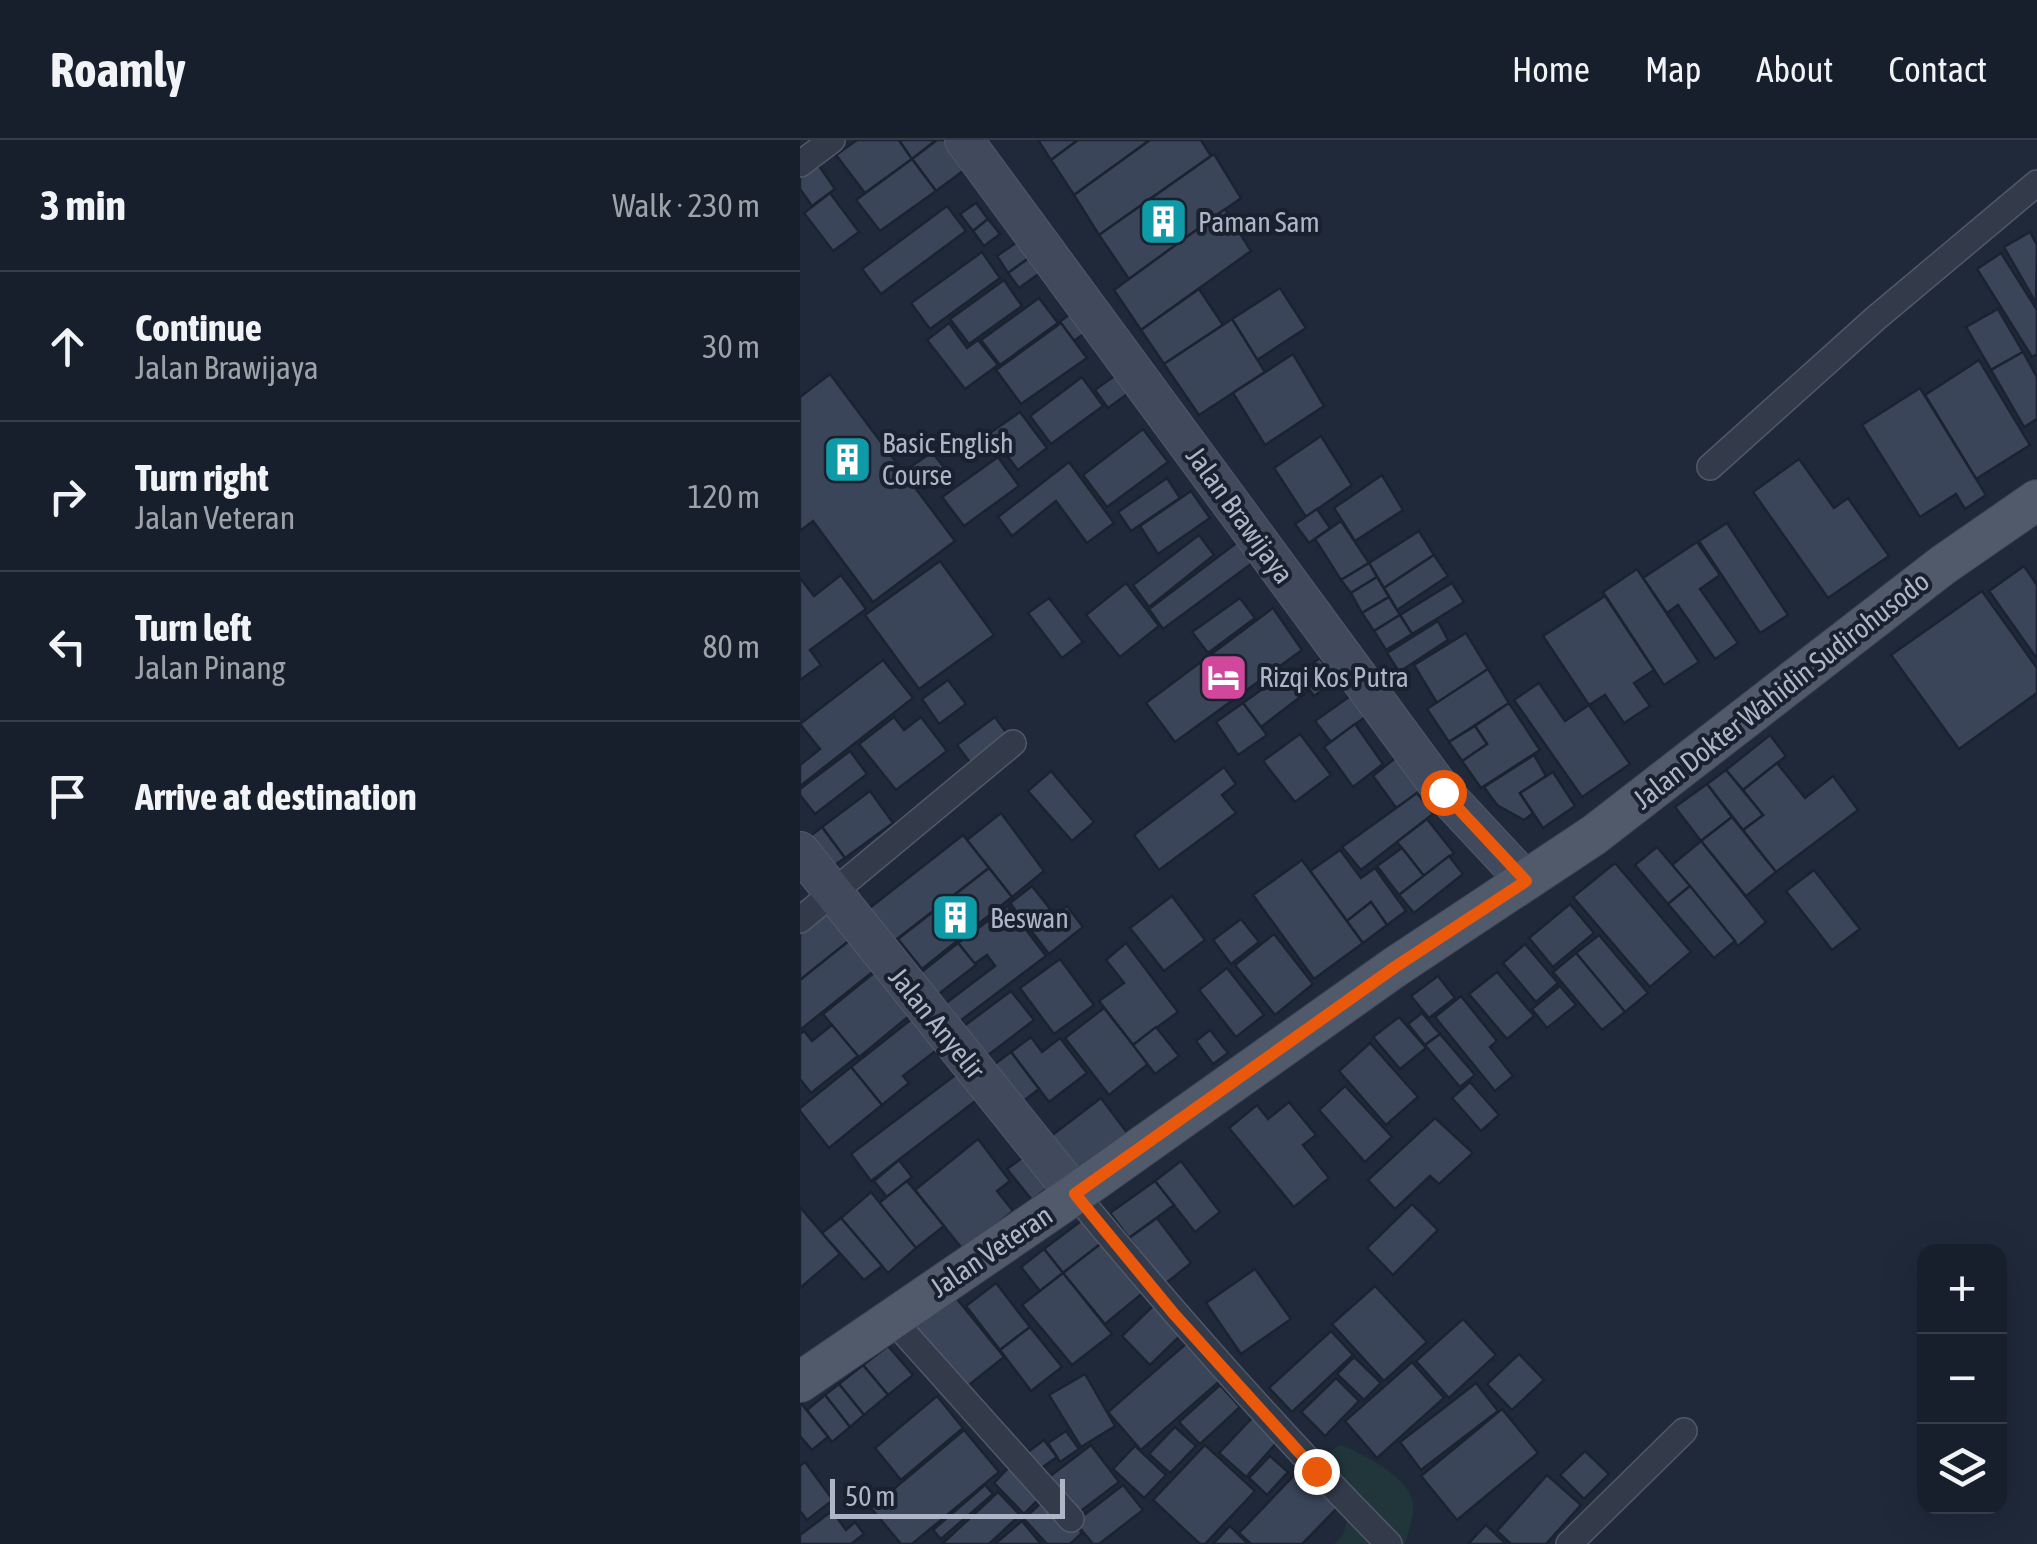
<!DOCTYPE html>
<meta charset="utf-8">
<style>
body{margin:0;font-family:"Asap Condensed",sans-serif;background:#242c38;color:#f1f3f6}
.controls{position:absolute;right:30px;bottom:30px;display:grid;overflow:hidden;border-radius:20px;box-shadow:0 10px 40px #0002}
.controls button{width:90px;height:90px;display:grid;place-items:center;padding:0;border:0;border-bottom:2px solid #363d48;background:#171f2c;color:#f1f3f6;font:50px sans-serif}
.scale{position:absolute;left:30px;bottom:25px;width:235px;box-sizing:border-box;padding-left:10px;border:5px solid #aeb5c7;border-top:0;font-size:28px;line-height:35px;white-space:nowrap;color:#aeb5c7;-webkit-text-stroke:8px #19202e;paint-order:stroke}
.stop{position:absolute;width:30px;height:30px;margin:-22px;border:8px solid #ea580c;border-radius:50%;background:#fff}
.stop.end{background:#ea580c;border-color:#fff;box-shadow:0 2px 10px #0008}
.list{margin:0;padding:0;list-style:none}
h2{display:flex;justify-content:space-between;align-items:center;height:130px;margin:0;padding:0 40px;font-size:42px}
h2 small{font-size:32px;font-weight:400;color:#9ea2a9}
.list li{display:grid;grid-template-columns:65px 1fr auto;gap:30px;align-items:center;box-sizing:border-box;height:150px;padding:0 40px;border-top:2px solid #363d48}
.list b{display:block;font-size:38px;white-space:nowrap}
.list p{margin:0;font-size:32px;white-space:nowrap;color:#9ea2a9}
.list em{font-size:32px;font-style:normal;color:#9ea2a9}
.icon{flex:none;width:55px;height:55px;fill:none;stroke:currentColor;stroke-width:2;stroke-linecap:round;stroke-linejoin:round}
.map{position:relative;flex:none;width:1237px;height:1404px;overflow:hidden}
header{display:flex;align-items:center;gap:60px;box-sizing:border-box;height:140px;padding:0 50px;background:#171f2c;border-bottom:2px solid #363d48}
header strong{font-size:48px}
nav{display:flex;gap:55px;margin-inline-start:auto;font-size:35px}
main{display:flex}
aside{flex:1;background:#171f2c}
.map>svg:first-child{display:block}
.green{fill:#21363b}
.building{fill:#3b455a;stroke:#1b2230;stroke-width:2.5}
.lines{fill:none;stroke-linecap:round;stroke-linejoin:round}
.street-casing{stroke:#515868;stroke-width:28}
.secondary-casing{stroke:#515868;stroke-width:40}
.primary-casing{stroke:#3d4454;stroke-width:42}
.street{stroke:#333b4a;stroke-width:25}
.secondary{stroke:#41495d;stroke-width:38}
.primary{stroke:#515a6a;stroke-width:40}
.route{stroke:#ea580c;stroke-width:12}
.labels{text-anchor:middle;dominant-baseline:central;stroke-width:8;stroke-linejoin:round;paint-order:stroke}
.poi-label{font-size:28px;fill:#aeb5c7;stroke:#19202e;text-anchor:start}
.street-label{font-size:28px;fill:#aeb5c7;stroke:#19202e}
</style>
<header>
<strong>Roamly</strong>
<nav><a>Home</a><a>Map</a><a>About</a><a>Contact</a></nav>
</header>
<main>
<aside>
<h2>3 min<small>Walk · 230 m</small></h2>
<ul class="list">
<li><svg class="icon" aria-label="ahead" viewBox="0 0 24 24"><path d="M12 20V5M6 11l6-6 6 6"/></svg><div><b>Continue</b><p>Jalan Brawijaya</p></div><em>30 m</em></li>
<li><svg class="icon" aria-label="right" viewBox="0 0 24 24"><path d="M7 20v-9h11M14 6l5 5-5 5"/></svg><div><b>Turn right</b><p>Jalan Veteran</p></div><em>120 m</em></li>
<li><svg class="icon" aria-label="left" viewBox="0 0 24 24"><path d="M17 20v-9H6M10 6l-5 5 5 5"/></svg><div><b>Turn left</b><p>Jalan Pinang</p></div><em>80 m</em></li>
<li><svg class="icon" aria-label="arrive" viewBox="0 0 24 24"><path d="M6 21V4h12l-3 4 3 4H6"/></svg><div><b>Arrive at destination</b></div></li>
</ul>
</aside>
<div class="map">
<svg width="1237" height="1404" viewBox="0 0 1237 1404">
<rect width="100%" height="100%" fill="#1f293a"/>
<path class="green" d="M 540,1305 C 563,1313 610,1338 613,1364 C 614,1378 608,1391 605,1404 L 534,1404 C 560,1383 537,1360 532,1335 C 530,1327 531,1318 532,1310 Z"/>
<g class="building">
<polygon points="57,0 99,0 112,19 65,53 36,15"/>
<polygon points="99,0 134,0 135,1 112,19"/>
<polygon points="137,0 146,0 167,28 136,51 112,19"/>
<polygon points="238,0 278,0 251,20"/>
<polygon points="278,0 350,0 274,55 251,20"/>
<polygon points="350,0 401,0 411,16 299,95 274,55"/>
<polygon points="414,14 441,58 329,139 299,95"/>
<polygon points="112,19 136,51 80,91 56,60"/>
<polygon points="17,23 35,49 12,66 0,49 0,35"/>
<polygon points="30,53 59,92 33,111 4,73"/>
<polygon points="176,63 188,79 173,91 160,74"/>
<polygon points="147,66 166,91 81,154 62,129"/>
<polygon points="425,69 451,111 341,190 314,150"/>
<polygon points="188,79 200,94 184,106 173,91"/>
<polygon points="1230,92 1237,105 1236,163 1204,107"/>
<polygon points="217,102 229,118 208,133 197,116"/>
<polygon points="182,112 200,138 130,189 111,163"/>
<polygon points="1201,113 1237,170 1237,214 1232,217 1177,129"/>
<polygon points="229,118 240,133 219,148 208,133"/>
<polygon points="204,140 222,166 169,204 150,179"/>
<polygon points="480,148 506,188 457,220 432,179"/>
<polygon points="399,149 423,185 364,224 341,190"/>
<polygon points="239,158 258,183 200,225 181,200"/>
<polygon points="1198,169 1223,212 1191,230 1166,187"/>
<polygon points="274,171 288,191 271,203 258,183"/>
<polygon points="432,179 465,232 399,275 364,224"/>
<polygon points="149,183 167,208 178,200 198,225 165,249 127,200"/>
<polygon points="261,183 287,218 221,264 196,230"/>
<polygon points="1223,212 1237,237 1237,279 1224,287 1191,230"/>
<polygon points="493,214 524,266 465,305 433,253"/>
<polygon points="1179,220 1230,305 1176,339 1125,255"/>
<polygon points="30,234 155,401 73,462 13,381 0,391 0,257"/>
<polygon points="317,234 330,252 308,268 295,250"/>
<polygon points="282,237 303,266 251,304 230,276"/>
<polygon points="1120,248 1186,355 1165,369 1156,354 1120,377 1062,285"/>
<polygon points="220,272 247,308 218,330 190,293"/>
<polygon points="343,289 368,322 307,367 283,335"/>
<polygon points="521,296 552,345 506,377 474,328"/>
<polygon points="132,312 147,331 124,349 109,328"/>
<polygon points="198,317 219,346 164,386 142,357"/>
<polygon points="999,319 1034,368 1048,358 1089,416 1028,458 953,352"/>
<polygon points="269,322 314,383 287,403 256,361 212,396 198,377"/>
<polygon points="582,335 603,370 555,401 534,368"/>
<polygon points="367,338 380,358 331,391 318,372"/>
<polygon points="391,351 410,378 358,414 340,386"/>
<polygon points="517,369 530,388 509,403 495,384"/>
<polygon points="541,381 569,423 541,440 515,399"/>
<polygon points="927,383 988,475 960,493 899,401"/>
<polygon points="619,391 634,415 584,448 569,423"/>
<polygon points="399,395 414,415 349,467 333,445"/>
<polygon points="439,401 455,421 363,489 349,469"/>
<polygon points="897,402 920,435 900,449 938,503 915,519 878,465 867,473 843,438"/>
<polygon points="634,415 648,436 597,470 584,448"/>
<polygon points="140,421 194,495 119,549 65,475"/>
<polygon points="569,423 577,437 551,453 541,440"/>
<polygon points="1224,426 1237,445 1237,519 1189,451"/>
<polygon points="837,429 899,522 864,545 803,452"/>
<polygon points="41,435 66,469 10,510 21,525 0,540 0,438 14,456"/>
<polygon points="577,437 589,457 562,473 551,453"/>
<polygon points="326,443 359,486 320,517 286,475"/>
<polygon points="652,443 664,462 612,494 600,475"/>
<polygon points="1182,451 1237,528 1237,553 1159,609 1091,515"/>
<polygon points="805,456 854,530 834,543 850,566 824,583 805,555 789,565 743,496"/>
<polygon points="589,457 600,475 574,491 562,473"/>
<polygon points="249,458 283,502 262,518 228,473"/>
<polygon points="440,458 455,478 408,513 392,492"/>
<polygon points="473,468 502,510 375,602 346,563"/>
<polygon points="600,475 612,494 586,510 574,491"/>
<polygon points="638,481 648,500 599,532 587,513"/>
<polygon points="666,493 688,529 637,563 614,525"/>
<polygon points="520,518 537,540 514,556 498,534"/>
<polygon points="83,520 113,558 0,646 0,625 20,609 0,584"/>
<polygon points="491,528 508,551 461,587 443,563"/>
<polygon points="688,529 709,563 649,602 627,569"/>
<polygon points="148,540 166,564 139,584 122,559"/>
<polygon points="739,543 765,581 789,565 830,624 782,657 714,560"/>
<polygon points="553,554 568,575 531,602 515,581"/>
<polygon points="443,563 467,595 438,615 416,582"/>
<polygon points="709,563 740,610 681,648 662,621 687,604 675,586"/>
<polygon points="94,577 104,590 121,577 147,611 96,650 59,604"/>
<polygon points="195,577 210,598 172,625 157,605"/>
<polygon points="555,584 583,624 553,647 524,607"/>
<polygon points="675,586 687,604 662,621 649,602"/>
<polygon points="500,594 531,635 495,662 463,621"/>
<polygon points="970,595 986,616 943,650 926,630"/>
<polygon points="50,611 67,634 15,674 0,655 0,649"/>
<polygon points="599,615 623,648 597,669 573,636"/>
<polygon points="734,615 746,636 720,653 733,673 724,680 697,665 684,647"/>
<polygon points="977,623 1005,658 1033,636 1058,670 976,732 943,690 963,675 943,650"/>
<polygon points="424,627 436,644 422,655 436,673 359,730 334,695"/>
<polygon points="926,630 963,675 943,690 907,644"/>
<polygon points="251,631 294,682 272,701 228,651"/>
<polygon points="753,632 775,666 743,688 720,653"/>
<polygon points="907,644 932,677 901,701 875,667"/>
<polygon points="70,651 93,683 45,718 22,687"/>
<polygon points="617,653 633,674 561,730 542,707"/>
<polygon points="201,673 244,731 212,757 167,700"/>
<polygon points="932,677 976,732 946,756 901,701"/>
<polygon points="627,679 654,713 624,736 597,702"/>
<polygon points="22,687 45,718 32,727 9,697"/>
<polygon points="163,695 189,728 93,802 67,770"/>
<polygon points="901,701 966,782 938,806 872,725"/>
<polygon points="857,707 890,746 868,764 835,725"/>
<polygon points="602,708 624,736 599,755 577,726"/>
<polygon points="540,710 561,738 575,728 606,771 587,785 571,762 547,781 510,731"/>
<polygon points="649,716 663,734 614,773 599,755"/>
<polygon points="502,720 563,803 514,839 453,755"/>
<polygon points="815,723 891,812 850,847 773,757"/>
<polygon points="189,728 212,757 122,829 98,799"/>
<polygon points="1014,730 1060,789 1032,810 986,751"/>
<polygon points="232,746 255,775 267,766 283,787 249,814 210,763"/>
<polygon points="890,746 935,801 914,818 868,764"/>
<polygon points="372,756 405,800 364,831 330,788"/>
<polygon points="27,761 55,796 0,840 0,782"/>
<polygon points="571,762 587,785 563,803 547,781"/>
<polygon points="770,764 794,793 753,827 729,798"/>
<polygon points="208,766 246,816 160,881 146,863 195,826 187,815 174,824 158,803"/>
<polygon points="441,779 459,802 431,824 413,800"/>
<polygon points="474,794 513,844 475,875 435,825"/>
<polygon points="799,795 848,853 825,872 776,813"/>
<polygon points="55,796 80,826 0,890 0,840"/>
<polygon points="158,803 176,825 136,856 119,834"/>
<polygon points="326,803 378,872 333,905 299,861 324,843 306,820"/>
<polygon points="725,804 758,843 736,862 703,823"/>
<polygon points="776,813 825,872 802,890 753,832"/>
<polygon points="260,819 294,865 254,894 220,848"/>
<polygon points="80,828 114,872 58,918 23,874"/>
<polygon points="427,828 464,875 436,897 399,850"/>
<polygon points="697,832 734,876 707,899 669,854"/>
<polygon points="638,836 655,858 629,878 611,856"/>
<polygon points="760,846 776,865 747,888 732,869"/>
<polygon points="211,851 234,880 183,919 160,889"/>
<polygon points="661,856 697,901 690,907 713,936 695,951 635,877"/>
<polygon points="304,868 348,924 309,955 265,898"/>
<polygon points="622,873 640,894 625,905 608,884"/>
<polygon points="599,877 626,908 600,929 573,897"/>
<polygon points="113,878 138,909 103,936 109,943 82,965 51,927"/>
<polygon points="32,885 58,916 11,953 0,939 0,894 4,891 12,901"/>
<polygon points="356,887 379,916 355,934 333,905"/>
<polygon points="410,890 428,913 413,924 396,901"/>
<polygon points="640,894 675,935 660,947 625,905"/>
<polygon points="231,897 242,912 260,898 287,933 249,962 211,912"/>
<polygon points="570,903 618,957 586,985 539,931"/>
<polygon points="211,912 239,949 221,963 192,926"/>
<polygon points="51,927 82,965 29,1008 0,971 0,968"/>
<polygon points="158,933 178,959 71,1041 51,1014"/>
<polygon points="670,942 699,975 681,991 652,958"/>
<polygon points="545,946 592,997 565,1022 519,970"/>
<polygon points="301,958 331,998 281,1035 251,996"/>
<polygon points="489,962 516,995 503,1005 529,1038 494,1067 429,988 457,965 468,979"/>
<polygon points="635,978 673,1013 639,1044 630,1036 595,1069 568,1040"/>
<polygon points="178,999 210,1041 197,1051 213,1071 164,1111 115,1050"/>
<polygon points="230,1012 254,1043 232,1060 207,1029"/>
<polygon points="99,1020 112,1037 87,1057 74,1041"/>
<polygon points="381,1021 420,1072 395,1092 355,1041"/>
<polygon points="107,1041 144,1086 116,1108 79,1063"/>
<polygon points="355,1041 374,1065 329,1098 310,1073"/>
<polygon points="71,1052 116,1108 88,1133 41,1078"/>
<polygon points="612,1064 638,1090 593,1135 567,1108"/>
<polygon points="0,1067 40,1114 0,1148"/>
<polygon points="41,1078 82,1126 64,1140 22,1093"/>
<polygon points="285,1078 303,1102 263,1133 244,1109"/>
<polygon points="357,1078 391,1123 365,1144 329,1098"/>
<polygon points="303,1102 344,1152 305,1184 263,1133"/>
<polygon points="244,1109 263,1133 240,1151 221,1127"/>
<polygon points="455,1129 491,1179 441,1214 406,1163"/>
<polygon points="263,1133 312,1194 272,1225 222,1165"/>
<polygon points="196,1143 230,1187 200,1210 166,1166"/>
<polygon points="575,1146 627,1202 584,1241 532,1184"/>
<polygon points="149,1149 204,1217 165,1248 110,1181"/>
<polygon points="354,1165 382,1194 350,1225 322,1196"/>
<polygon points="663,1179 696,1215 649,1258 616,1221"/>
<polygon points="230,1187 262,1227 231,1251 200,1210"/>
<polygon points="531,1191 553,1215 492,1272 469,1248"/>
<polygon points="388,1202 422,1239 341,1310 308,1272"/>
<polygon points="88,1206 113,1235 88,1255 63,1225"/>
<polygon points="719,1214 744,1240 712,1270 687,1244"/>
<polygon points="554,1217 581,1243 564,1260 537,1234"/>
<polygon points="612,1222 644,1258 577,1318 545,1281"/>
<polygon points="63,1225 88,1255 64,1275 39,1244"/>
<polygon points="285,1234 315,1286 281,1307 249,1255"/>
<polygon points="536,1238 559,1261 525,1296 501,1272"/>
<polygon points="676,1243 698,1271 621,1330 600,1302"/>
<polygon points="39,1244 64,1275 50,1287 25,1255"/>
<polygon points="420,1245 440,1267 400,1304 379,1282"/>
<polygon points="25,1255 50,1287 32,1302 7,1270"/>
<polygon points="137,1256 163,1288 101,1340 75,1308"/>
<polygon points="0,1262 28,1297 12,1310 0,1296"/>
<polygon points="702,1269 738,1313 657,1380 621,1336"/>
<polygon points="453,1277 479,1300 446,1337 419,1313"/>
<polygon points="375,1287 396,1306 370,1333 349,1314"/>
<polygon points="164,1290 199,1332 112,1404 101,1404 71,1368"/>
<polygon points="266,1291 279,1309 260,1322 248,1303"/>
<polygon points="244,1300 257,1317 233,1334 221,1317"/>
<polygon points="291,1305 319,1342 273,1377 245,1340"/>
<polygon points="405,1305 455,1351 405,1404 400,1404 353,1360"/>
<polygon points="335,1306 366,1335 344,1358 313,1329"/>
<polygon points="785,1311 809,1334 784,1359 760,1335"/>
<polygon points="470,1316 488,1332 467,1355 449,1338"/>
<polygon points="5,1322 33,1360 7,1380 0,1371 0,1326"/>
<polygon points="212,1324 244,1354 224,1374 194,1343"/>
<polygon points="502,1327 541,1364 502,1404 451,1404 439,1393"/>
<polygon points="747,1335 781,1365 746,1404 711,1404 697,1391"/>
<polygon points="185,1345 193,1354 141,1399 133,1390"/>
<polygon points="323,1345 343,1370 299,1404 293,1404 275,1382"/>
<polygon points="198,1352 220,1375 189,1404 142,1404"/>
<polygon points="248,1356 282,1393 270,1404 247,1404 224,1379"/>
<polygon points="32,1371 46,1390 55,1382 64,1394 51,1404 0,1404 0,1395"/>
<polygon points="222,1381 241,1404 195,1404"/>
<polygon points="686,1385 706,1404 668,1404"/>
<polygon points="430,1386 448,1404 413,1404"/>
</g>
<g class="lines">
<defs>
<g id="street">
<polyline points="0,24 32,0"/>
<polyline points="910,327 1076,178 1237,43"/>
<polyline points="0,780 213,603"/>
<path d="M 275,1054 C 375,1175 478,1292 589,1404"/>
<polyline points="92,1179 271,1379"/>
<polyline points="769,1404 884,1291"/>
</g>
<g id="secondary">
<polyline points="164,0 643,652 726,741"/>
<polyline points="0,711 275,1054"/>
</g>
<polyline id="primary" points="0,1242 275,1054 595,827 794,695 1143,425 1237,360"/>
</defs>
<use href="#street" class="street-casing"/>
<use href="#secondary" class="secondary-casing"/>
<use href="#primary" class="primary-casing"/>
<use href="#street" class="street"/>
<use href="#secondary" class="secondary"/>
<use href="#primary" class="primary"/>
</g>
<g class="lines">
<polyline class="route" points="516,1331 374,1174 275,1054 595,827 726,741 643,652"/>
</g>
<defs>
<symbol id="building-square" viewBox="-11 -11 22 22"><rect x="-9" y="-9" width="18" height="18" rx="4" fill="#0f9aa8" stroke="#19202e"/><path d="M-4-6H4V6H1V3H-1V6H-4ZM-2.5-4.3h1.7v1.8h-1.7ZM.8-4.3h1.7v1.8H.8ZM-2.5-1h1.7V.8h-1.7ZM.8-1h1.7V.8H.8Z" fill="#fff"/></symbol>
<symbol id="hotel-square" viewBox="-11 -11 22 22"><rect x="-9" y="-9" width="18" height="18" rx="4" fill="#d1479c" stroke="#19202e"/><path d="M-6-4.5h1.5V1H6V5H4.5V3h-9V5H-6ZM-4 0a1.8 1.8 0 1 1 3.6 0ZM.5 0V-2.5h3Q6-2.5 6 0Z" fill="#fff"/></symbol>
</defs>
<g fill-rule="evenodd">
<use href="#building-square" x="336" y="54" width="55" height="55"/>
<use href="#building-square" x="20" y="292" width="55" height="55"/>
<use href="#hotel-square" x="396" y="510" width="55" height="55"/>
<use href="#building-square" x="128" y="750" width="55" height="55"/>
</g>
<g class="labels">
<g class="poi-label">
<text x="398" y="82">Paman Sam</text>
<text x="82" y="303">Basic English<tspan x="82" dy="32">Course</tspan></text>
<text x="459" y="537">Rizqi Kos Putra</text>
<text x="190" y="778">Beswan</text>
</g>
<g class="street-label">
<text transform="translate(440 375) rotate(54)">Jalan Brawijaya</text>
<text transform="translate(981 550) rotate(-38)">Jalan Dokter Wahidin Sudirohusodo</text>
<text transform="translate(137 883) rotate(51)">Jalan Anyelir</text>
<text transform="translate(191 1111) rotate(-34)">Jalan Veteran</text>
</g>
</g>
</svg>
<div class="controls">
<button>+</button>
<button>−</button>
<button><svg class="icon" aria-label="layers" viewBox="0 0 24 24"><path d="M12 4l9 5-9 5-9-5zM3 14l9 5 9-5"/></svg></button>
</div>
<div class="scale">50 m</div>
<div class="stop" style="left:643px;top:652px"></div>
<div class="stop end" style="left:516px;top:1331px"></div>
</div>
</main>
